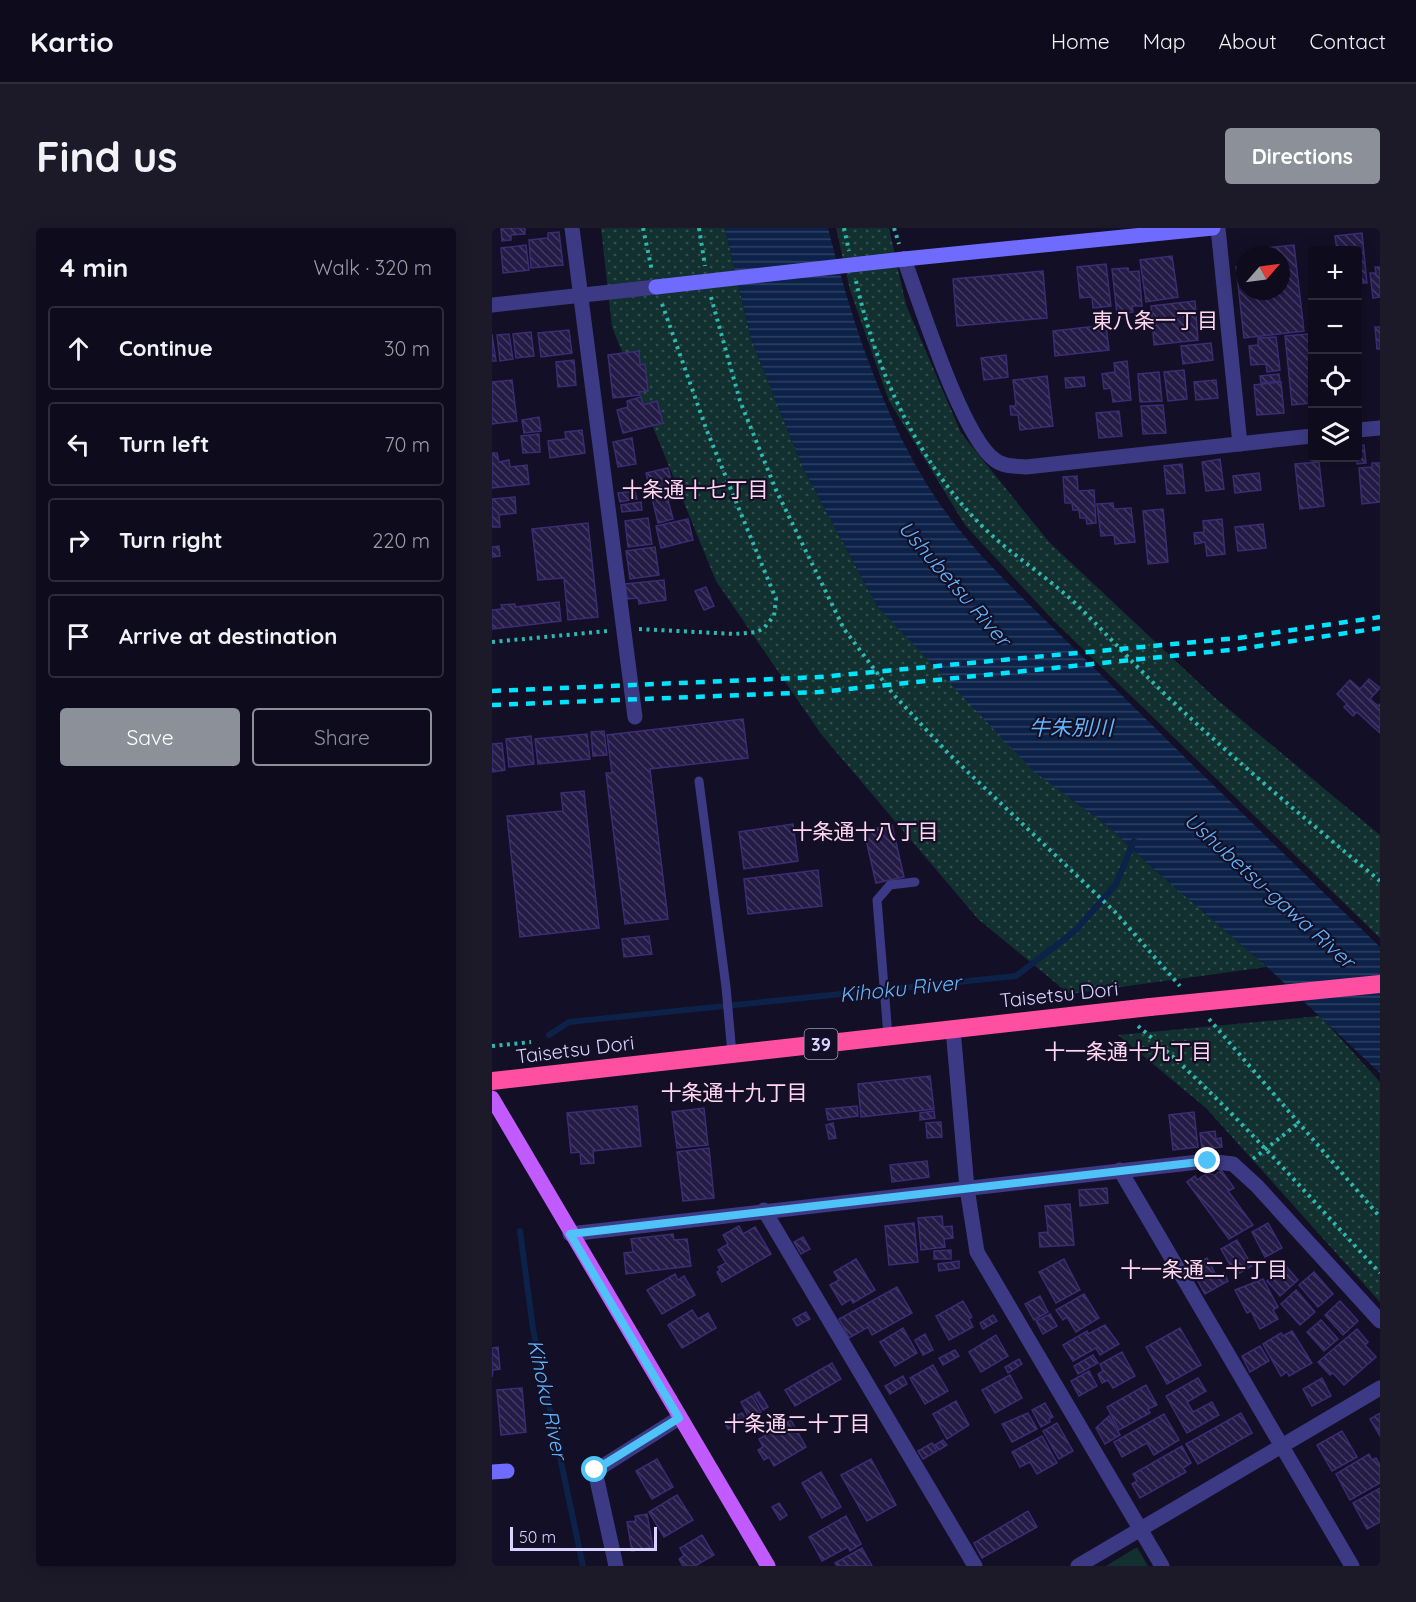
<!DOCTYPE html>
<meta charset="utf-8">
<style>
body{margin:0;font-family:Quicksand,"Noto Sans JP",sans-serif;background:#1c1929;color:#f1f3f6}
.controls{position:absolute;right:18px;top:18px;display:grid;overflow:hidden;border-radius:6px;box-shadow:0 3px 15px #0003}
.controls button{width:54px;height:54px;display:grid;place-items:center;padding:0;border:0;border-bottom:2px solid #2e2b3b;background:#0e0b1c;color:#f1f3f6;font:30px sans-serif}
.compass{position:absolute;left:744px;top:18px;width:54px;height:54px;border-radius:50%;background:#0e0b1c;box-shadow:0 3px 15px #0003;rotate:62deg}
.scale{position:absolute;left:18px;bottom:15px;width:147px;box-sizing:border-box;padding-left:6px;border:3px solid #d9d4ff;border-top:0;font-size:16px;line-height:21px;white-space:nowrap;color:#d9d4ff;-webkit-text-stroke:4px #130f26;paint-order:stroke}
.stop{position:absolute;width:18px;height:18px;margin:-14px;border:4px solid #4fc3f7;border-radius:50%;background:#fff}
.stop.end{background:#4fc3f7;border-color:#fff;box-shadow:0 2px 6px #0008}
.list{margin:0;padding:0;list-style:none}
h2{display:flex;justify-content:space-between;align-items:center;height:78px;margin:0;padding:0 24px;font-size:26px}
h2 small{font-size:20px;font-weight:400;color:#9b9ba3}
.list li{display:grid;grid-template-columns:39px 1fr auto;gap:18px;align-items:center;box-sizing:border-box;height:84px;margin:0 12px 12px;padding:0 12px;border:2px solid #2e2b3b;border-radius:6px}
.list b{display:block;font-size:22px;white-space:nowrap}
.list em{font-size:20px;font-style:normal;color:#9b9ba3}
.actions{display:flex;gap:12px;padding:18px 24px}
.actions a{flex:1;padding:14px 0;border:2px solid #8c9099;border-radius:6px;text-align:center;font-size:21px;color:#8c9099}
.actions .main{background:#8c9099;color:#fff}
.icon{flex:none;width:33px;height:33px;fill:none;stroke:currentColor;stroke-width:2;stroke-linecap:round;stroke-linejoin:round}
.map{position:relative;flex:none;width:888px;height:1338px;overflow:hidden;border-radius:6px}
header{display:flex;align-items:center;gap:36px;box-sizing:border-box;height:84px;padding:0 30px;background:#0e0b1c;border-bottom:2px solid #2e2b3b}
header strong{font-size:28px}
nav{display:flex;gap:33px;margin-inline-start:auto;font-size:21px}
.intro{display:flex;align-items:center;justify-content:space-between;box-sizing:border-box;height:144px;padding:0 36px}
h1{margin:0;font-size:42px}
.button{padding:15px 27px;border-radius:6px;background:#8c9099;color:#fff;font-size:21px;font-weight:700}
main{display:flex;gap:36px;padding:0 36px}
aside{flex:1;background:#0e0b1c;border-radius:6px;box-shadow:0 3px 15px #0003}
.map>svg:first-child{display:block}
.grass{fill:url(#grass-dots)}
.park{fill:#12302f}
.water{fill:url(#water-rules)}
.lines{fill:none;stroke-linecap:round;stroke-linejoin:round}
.stream{stroke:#0c2248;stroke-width:6}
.building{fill:url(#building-back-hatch);stroke:#3b2d73;stroke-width:1.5}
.path{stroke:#2fb8b0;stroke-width:4;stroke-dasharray:3 4.5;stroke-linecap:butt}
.lane{stroke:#3d3a85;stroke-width:9}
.street{stroke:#3d3a85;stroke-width:15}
.secondary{stroke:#6f6bff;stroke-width:15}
.primary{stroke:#c25bff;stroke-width:15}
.highway{stroke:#ff4fa3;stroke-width:18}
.rail{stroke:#00e5ff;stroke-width:4.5;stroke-dasharray:9 8;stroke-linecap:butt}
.secondary-bridge{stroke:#6f6bff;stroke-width:15}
.highway-bridge{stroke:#ff4fa3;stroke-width:18}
.route{stroke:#4fc3f7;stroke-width:8}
.labels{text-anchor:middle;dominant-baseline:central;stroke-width:4.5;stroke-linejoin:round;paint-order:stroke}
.shield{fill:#130f26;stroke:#9e99be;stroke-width:1.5}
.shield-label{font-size:18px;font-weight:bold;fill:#d9d4ff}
.street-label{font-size:20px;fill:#d9d4ff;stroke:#130f26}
.neighbourhood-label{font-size:21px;fill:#ffd6f0;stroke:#130f26}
.water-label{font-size:21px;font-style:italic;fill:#62b6ff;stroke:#130f26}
</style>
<header>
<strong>Kartio</strong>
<nav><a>Home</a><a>Map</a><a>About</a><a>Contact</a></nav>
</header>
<div class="intro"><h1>Find us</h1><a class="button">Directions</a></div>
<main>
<aside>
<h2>4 min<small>Walk · 320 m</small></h2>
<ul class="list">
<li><svg class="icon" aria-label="ahead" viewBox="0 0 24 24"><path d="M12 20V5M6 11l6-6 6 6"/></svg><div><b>Continue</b></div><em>30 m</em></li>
<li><svg class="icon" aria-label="left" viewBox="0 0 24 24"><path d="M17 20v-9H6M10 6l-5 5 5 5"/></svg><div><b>Turn left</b></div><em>70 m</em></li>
<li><svg class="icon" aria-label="right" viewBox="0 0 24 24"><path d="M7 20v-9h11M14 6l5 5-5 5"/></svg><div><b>Turn right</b></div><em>220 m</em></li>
<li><svg class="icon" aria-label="arrive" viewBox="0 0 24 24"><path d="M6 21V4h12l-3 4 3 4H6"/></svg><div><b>Arrive at destination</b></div></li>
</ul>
<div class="actions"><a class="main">Save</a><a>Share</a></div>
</aside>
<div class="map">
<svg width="888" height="1338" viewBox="0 0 888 1338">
<defs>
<pattern id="grass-dots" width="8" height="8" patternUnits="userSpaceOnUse" patternTransform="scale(1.5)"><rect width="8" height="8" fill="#12302f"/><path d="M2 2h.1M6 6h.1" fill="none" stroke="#344d4e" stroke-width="1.8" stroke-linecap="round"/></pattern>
<pattern id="water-rules" width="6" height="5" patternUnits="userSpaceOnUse" patternTransform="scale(1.5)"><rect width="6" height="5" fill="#0c2248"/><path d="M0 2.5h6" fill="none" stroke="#2f4163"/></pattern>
<pattern id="building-back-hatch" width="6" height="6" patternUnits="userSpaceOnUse" patternTransform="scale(1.5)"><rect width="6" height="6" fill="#241b47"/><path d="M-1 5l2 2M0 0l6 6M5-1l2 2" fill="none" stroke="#433b63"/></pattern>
</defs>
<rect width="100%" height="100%" fill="#130f26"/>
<g class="grass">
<polygon points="109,0 233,0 259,111 311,240 385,378 580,572 616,598 655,635 775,739 577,766 486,691 329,506 224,353 120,99"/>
<polygon points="344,0 397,0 414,77 469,205 557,314 722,469 888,607 888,710 561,392 473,297 397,173 358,62"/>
<polygon points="828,788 888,854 888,1074 714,880 626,807"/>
</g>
<polygon class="park" points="645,1319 656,1338 614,1338"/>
<path class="water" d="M 233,0 L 336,0 C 359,90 386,175 434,255 C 475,322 537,375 592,430 C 690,527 789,623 888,719 L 888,845 L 775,739 L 655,635 L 616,598 L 541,543 L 385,378 L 311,240 L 259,111 Z"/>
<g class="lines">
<g class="stream">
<polyline points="57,807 77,794 524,748 584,702 624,656 642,613"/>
<polyline points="28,1003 41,1101 91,1338"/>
</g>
</g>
<g class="building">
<polygon points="9,0 33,0 33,6 19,7 19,12 10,13"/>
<polygon points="67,4 71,37 39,40 37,12 56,10 56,5"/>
<polygon points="870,5 875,55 867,55 866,22 845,22 843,8"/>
<polygon points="34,17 37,42 11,45 9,20"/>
<polygon points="802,17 812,103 752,110 744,39 753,38 753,63 789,63 789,27 763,27 762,21"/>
<polygon points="680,28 686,69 654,74 648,32"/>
<polygon points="614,36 619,78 601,80 600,69 588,70 585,39"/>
<polygon points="883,39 888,39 888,69 881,70 878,45 884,45"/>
<polygon points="636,40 637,44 647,43 650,78 640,78 641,84 625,86 620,41"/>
<polygon points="551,43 555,90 465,98 461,51"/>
<polygon points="703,73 706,112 662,117 659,78"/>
<polygon points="614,97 617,122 563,128 561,103"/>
<polygon points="883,99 888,99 888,121 885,121"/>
<polygon points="77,102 80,125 49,129 46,105"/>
<polygon points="39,104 42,128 24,130 21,106"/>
<polygon points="0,106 4,133 0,133"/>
<polygon points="17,106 21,131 8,133 5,107"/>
<polygon points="816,106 820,175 800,177 793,108"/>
<polygon points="784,109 788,142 775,144 774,136 759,137 757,118 766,117 766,110"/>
<polygon points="719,115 721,132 691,136 689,118"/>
<polygon points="147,123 148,137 153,136 156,163 147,164 148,167 121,170 116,127"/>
<polygon points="514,127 516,149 492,152 489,130"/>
<polygon points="82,132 84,157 66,159 64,134"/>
<polygon points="635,133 639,172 621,174 619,160 612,161 610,146 623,144 622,135"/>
<polygon points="692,142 695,171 676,173 672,144"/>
<polygon points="667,144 670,173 648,174 646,146"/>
<polygon points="787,146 788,153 769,155 768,148"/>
<polygon points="555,148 561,198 528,202 526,187 519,187 518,178 524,178 521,152"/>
<polygon points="592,149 593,158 574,160 573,150"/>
<polygon points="20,152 25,193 0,196 0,154"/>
<polygon points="724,152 726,170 704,172 702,154"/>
<polygon points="789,154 792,185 765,187 762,157"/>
<polygon points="149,169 151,177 165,173 171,195 131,205 125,182 136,179 135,173"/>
<polygon points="671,177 674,205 651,206 649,178"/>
<polygon points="627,183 630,208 607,210 604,185"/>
<polygon points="47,189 49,203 32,205 30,192"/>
<polygon points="90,202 93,225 58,230 56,213 74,211 73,204"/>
<polygon points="47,206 48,224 31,225 29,208"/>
<polygon points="140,210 144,236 126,239 121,214"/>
<polygon points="872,217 874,235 865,236 866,218"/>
<polygon points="0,225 5,225 7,234 17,232 18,239 35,237 37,256 0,260"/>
<polygon points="728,231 732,261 714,263 710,234"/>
<polygon points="827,234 832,278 808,281 803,236"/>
<polygon points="880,235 888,235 888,274 870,276 867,240 880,239"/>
<polygon points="690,236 693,265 675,266 672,238"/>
<polygon points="176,240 184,270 176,272 181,291 166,295 154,245"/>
<polygon points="767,245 769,262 743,265 741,248"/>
<polygon points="585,248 586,263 602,262 604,295 595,296 594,290 588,290 587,282 581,282 580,275 573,275 571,249"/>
<polygon points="143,263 145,271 128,274 126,265"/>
<polygon points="23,269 24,285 7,287 8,299 0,299 0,271"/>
<polygon points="149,274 150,282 130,284 129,277"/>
<polygon points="621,275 622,281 639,280 643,314 623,316 622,307 609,308 605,276"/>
<polygon points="671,281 676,334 656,336 651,283"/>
<polygon points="156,290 160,316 136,319 133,293"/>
<polygon points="196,291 201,312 169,320 164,298"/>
<polygon points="730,291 733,326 715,328 713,314 703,316 702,305 712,304 711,293"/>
<polygon points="96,295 106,389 76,392 72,350 46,352 40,301"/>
<polygon points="771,296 774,320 746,323 743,299"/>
<polygon points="7,318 8,328 0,329 0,319"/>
<polygon points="163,319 167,347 138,351 134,323"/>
<polygon points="172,352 174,372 147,376 146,370 135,371 133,356"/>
<polygon points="214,359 222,378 212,382 203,363"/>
<polygon points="67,374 69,393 0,401 0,382 10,381 9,377 23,376 23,379"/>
<polygon points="877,451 888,460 878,471 886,478 888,476 888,505 865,484 861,488 852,479 855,476 845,466 858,452 868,461"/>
<polygon points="251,491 256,530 158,541 176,691 133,696 114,545 120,545 115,507"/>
<polygon points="112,503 115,527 101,528 99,504"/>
<polygon points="95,506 98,531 46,536 43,511"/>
<polygon points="39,508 42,536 17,539 14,511"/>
<polygon points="10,515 13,542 0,544 0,516"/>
<polygon points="92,563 107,700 28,709 15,588 71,583 69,565"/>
<polygon points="301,596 306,633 252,641 247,604"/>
<polygon points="400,597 412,649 384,655 372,603"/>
<polygon points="326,642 330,678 256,686 252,651"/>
<polygon points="157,708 160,726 132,729 130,711"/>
<polygon points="438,848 442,881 369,889 366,856"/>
<polygon points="145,878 149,918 101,923 102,935 89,936 88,924 79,925 75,885"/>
<polygon points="365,878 366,888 336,892 334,881"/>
<polygon points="212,880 216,917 185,920 180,884"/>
<polygon points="442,883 443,890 428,892 428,885"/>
<polygon points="702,884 706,919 681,922 677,887"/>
<polygon points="449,894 450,909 435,910 434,895"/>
<polygon points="341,895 344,910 337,911 334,897"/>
<polygon points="723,903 724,911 729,910 730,919 710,921 708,905"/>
<polygon points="217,920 222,970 191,973 185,924"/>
<polygon points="435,933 437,949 400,954 398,937"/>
<polygon points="729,942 742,960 736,963 761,997 737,1011 695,954 703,948 705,952 715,945 723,947"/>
<polygon points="615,960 616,975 588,978 587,962"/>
<polygon points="578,976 582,1017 548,1019 547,1005 556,1004 553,978"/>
<polygon points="450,988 451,999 460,998 461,1010 452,1011 453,1019 429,1022 426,990"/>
<polygon points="422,995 426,1034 397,1037 393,998"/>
<polygon points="776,995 790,1020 773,1029 760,1004"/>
<polygon points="247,998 251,1006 263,999 279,1026 230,1054 225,1044 228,1042 226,1039 234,1035 226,1022 236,1016 231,1007"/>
<polygon points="181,1006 182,1012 195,1011 199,1038 134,1046 132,1025 141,1024 139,1011"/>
<polygon points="311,1009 318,1021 309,1026 302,1014"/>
<polygon points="745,1012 760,1038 744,1047 729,1021"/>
<polygon points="459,1022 459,1031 442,1031 442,1023"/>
<polygon points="715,1030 725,1049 732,1045 736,1053 713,1066 698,1039"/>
<polygon points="364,1031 383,1062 361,1075 359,1071 350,1077 338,1057 347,1052 342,1044"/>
<polygon points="572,1031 588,1062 564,1075 547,1044"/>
<polygon points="467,1033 467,1040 447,1043 446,1036"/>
<polygon points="793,1037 806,1052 788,1068 775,1053"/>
<polygon points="822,1044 841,1066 826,1079 807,1057"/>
<polygon points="183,1046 186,1052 192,1048 203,1067 170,1086 155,1062"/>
<polygon points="771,1051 786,1079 781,1082 786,1091 768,1101 759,1083 755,1085 743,1062"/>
<polygon points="405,1059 420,1085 380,1107 376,1099 357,1110 347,1091"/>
<polygon points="804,1062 823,1084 808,1097 789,1076"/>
<polygon points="592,1066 607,1090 584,1104 575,1089 571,1092 564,1082"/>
<polygon points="548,1068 556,1084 542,1092 533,1076"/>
<polygon points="471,1073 480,1089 477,1091 481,1099 457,1112 444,1088"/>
<polygon points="848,1073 866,1093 851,1107 833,1087"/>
<polygon points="200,1082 206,1091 216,1085 224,1100 190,1120 176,1097"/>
<polygon points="314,1084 318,1091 305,1098 301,1091"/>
<polygon points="558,1086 565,1098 551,1106 544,1093"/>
<polygon points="501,1087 505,1093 491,1101 488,1095"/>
<polygon points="829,1092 846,1111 832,1123 815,1104"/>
<polygon points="613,1097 627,1116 608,1127 604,1120 581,1133 571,1117 595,1103 596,1106"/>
<polygon points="411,1100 425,1125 403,1138 388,1114"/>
<polygon points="688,1100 709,1137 675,1156 654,1119"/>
<polygon points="865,1101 876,1114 873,1117 884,1129 852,1157 841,1145 838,1147 826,1134"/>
<polygon points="800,1103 820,1135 797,1148 795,1144 789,1148 771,1116 789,1105 791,1108"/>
<polygon points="433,1106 441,1122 431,1127 423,1112"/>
<polygon points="504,1107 516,1128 489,1144 477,1124"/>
<polygon points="768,1118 777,1133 758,1144 750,1128"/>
<polygon points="6,1119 8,1141 1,1142 0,1149 0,1120"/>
<polygon points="463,1122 467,1128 451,1137 447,1130"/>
<polygon points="630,1124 643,1148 621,1160 616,1152 610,1155 606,1146 611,1143 608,1136"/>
<polygon points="601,1127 606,1135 586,1146 582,1138"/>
<polygon points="527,1131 530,1136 516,1145 513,1139"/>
<polygon points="340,1135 349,1151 303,1178 293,1162"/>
<polygon points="441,1137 456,1163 433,1176 418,1150"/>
<polygon points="597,1143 605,1158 587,1168 579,1153"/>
<polygon points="518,1147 530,1170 503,1185 490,1162"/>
<polygon points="411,1148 415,1156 398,1166 393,1158"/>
<polygon points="706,1150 714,1163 695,1174 701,1184 720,1174 727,1187 695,1205 674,1168"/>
<polygon points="830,1150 839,1168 820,1178 811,1161"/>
<polygon points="654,1157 665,1177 656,1181 658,1185 627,1202 615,1179"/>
<polygon points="30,1160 34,1204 9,1207 5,1162"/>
<polygon points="267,1164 276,1179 271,1182 262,1167"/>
<polygon points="260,1168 269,1184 257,1190 249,1174"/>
<polygon points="464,1173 477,1197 455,1211 441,1186"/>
<polygon points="553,1175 561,1189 557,1191 558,1194 549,1199 540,1182"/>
<polygon points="250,1185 254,1191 236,1201 232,1194"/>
<polygon points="536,1185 545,1201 520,1214 510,1196"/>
<polygon points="749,1185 760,1205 706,1236 694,1216"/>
<polygon points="888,1185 888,1208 878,1191"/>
<polygon points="672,1186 687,1212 662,1227 655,1215 630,1229 622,1214"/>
<polygon points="617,1188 628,1207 613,1216 604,1200"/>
<polygon points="299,1192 314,1219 282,1238 277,1229 272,1232 266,1222 271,1219 267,1211"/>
<polygon points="565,1195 581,1223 567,1231 551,1203"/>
<polygon points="850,1203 865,1229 840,1243 825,1217"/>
<polygon points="550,1208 565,1235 545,1246 538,1234 528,1239 520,1224"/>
<polygon points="451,1212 455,1217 447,1222 443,1217"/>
<polygon points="440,1215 445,1223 431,1231 426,1223"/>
<polygon points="690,1218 699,1235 691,1240 694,1244 648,1270 640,1256 645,1253 641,1246"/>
<polygon points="877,1226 880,1232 884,1230 888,1237 888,1255 858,1272 844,1246"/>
<polygon points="165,1231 181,1259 160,1271 144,1243"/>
<polygon points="379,1231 404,1277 375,1293 349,1247"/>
<polygon points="329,1244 349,1279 330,1290 310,1255"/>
<polygon points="888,1260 888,1294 875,1301 861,1275"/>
<polygon points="185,1267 201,1292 172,1309 157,1284"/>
<polygon points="287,1275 295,1287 288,1292 280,1279"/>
<polygon points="536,1283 545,1299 490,1330 482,1315"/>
<polygon points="155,1286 161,1319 140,1323 135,1294 144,1293 143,1288"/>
<polygon points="354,1288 369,1316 358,1323 356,1319 330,1333 317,1309"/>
<polygon points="210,1307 222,1327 203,1338 191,1338 187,1331 192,1328 188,1320"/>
<polygon points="370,1320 380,1338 345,1338 343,1335"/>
</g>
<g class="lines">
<g class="path">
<polyline points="151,0 160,43"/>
<polyline points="207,0 213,38"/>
<polyline points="352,0 357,23"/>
<polyline points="402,0 407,16"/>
<path d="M 364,53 C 383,140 425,233 489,297 C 518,326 553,347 583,375 C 616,407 646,441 679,472 C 746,535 817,594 888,653"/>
<polyline points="219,69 248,173 284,262 352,401 401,466 456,525 623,684 688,758"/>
<polyline points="147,401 243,406 265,404 272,400 282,388 284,371 215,203 169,73"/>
<polyline points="0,414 116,403"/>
<polyline points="717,791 888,989"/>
<path d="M 646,798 C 733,872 810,961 888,1045"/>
<polyline points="0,818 39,814"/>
<polyline points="761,931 808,894"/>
</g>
<g class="lane">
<polyline points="207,553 234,759 240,826"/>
<polyline points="396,808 385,672 398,657 423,654"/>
</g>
<g class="street">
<polyline points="80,0 143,489"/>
<polyline points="726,0 748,216"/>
<path d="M 412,31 C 428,74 470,209 503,232 C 512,239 523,238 534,239 L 820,208"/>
<polyline points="0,77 164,59"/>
<polyline points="866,202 888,200"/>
<polyline points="461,801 475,960 485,1024 670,1338"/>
<polyline points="628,942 860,1338"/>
<polyline points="272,982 483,1338"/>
<polyline points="78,1006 715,933 741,936 765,958 888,1093"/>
<polyline points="124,1338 103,1243 187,1190"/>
<polyline points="586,1338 888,1160"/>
</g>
<g class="secondary">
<polyline points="412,31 721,0"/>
<polyline points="0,1244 15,1243"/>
</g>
<polyline class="primary" points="0,870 276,1338"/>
<polyline class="highway" points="0,853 658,779"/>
<g class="rail">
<polyline points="0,463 328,449 746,410 888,389"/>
<polyline points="0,477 327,464 747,421 888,400"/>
</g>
<polyline class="secondary-bridge" points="164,59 412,31"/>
<polyline class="highway-bridge" points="658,779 888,756"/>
</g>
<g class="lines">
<polyline class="route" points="103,1242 187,1190 78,1006 716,933"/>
</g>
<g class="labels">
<rect class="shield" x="312.5" y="801" width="33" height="30" rx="4.5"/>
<g class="shield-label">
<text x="329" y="816">39</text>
</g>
<g class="street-label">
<text transform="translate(567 766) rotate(-6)">Taisetsu Dori</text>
<text transform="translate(83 821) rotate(-7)">Taisetsu Dori</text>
</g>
<g class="neighbourhood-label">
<text x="663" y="92">東八条一丁目</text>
<text x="203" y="261">十条通十七丁目</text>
<text x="373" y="603">十条通十八丁目</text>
<text x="636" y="823">十一条通十九丁目</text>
<text x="242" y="864">十条通十九丁目</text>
<text x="712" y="1041">十一条通二十丁目</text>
<text x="305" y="1195">十条通二十丁目</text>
</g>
<g class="water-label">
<text transform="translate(463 355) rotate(49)">Ushubetsu River</text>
<text x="579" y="499">牛朱別川</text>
<text transform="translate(778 662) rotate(42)">Ushubetsu-gawa River</text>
<text transform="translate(408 760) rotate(-6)">Kihoku River</text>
<text transform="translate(56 1171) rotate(78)">Kihoku River</text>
</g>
</g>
</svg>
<div class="controls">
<button>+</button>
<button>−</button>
<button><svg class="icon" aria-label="locate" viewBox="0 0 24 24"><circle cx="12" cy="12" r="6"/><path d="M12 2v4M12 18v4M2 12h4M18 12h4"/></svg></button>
<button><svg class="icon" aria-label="layers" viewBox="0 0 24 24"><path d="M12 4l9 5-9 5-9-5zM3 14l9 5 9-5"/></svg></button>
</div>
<svg class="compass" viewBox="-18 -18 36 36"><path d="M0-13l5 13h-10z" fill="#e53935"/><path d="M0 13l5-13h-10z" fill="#9b9ba3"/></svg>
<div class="scale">50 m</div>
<div class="stop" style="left:103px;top:1242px"></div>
<div class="stop end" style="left:716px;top:933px"></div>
</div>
</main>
